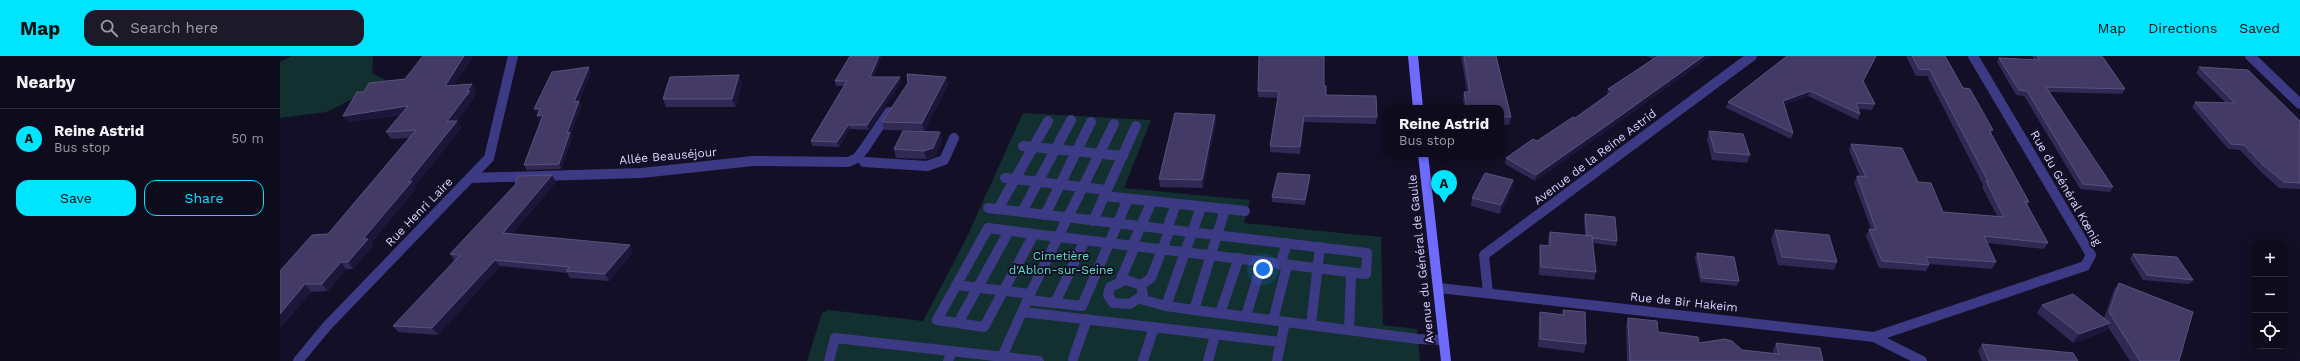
<!DOCTYPE html>
<meta charset="utf-8">
<style>
body{margin:0;font-family:"Work Sans",sans-serif;background:#1c1929;color:#f1f3f6}
.controls{position:absolute;right:12px;bottom:12px;display:grid;overflow:hidden;border-radius:8px;box-shadow:0 4px 16px #0002}
.controls button{width:36px;height:36px;display:grid;place-items:center;padding:0;border:0;border-bottom:1px solid #2e2b3b;background:#0e0b1c;color:#f1f3f6;font:20px sans-serif}
.you{position:absolute;left:983px;top:213px;width:14px;height:14px;margin:-10px;border:3px solid #fff;border-radius:50%;background:#1a73e8;box-shadow:0 0 0 6px #1a73e833}
.badge{display:grid;place-items:center;width:26px;height:26px;border-radius:50%;background:#00e5ff;color:#111;font-size:13px;font-weight:700}
.pin{position:absolute;translate:-50% -33px;filter:drop-shadow(0 1px 2px #0008)}
.pin::after{content:'';position:absolute;top:21px;width:14px;height:12px;background:inherit;clip-path:polygon(0 0,100% 0,50% 100%)}
.popup{position:absolute;left:1104px;top:49px;width:120px;height:52px;box-sizing:border-box;display:grid;place-content:center;border-radius:8px;background:#0e0b1c;filter:drop-shadow(0 1px 3px #0005);font-size:13px;white-space:nowrap;color:#9b9ba3}
.popup b{font-size:15px;color:#f1f3f6}
.popup::after{content:'';position:absolute;left:50%;top:100%;margin-left:-8px;border:8px solid transparent;border-top-color:#0e0b1c}
.list{margin:0;padding:0;list-style:none}
h2{display:flex;justify-content:space-between;align-items:center;height:52px;margin:0;padding:0 16px;font-size:17px}
h2 small{font-size:13px;font-weight:400;color:#9b9ba3}
.list li{display:grid;grid-template-columns:26px 1fr auto;gap:12px;align-items:center;box-sizing:border-box;height:60px;padding:0 16px;border-top:1px solid #2e2b3b}
.list b{display:block;font-size:15px;white-space:nowrap}
.list p{margin:0;font-size:13px;white-space:nowrap;color:#9b9ba3}
.list em{font-size:13px;font-style:normal;color:#9b9ba3}
.actions{display:flex;gap:8px;padding:12px 16px}
.actions a{flex:1;padding:9px 0;border:1px solid #00e5ff;border-radius:12px;text-align:center;font-size:14px;color:#00e5ff}
.actions .main{background:#00e5ff;color:#111}
.icon{flex:none;width:22px;height:22px;fill:none;stroke:currentColor;stroke-width:2;stroke-linecap:round;stroke-linejoin:round}
.map{position:relative;flex:none;width:2020px;height:305px;overflow:hidden}
header{display:flex;align-items:center;gap:24px;box-sizing:border-box;height:56px;padding:0 20px;background:#00e5ff;color:#111}
header strong{font-size:19px}
nav{display:flex;gap:22px;margin-inline-start:auto;font-size:14px}
.search{width:280px;height:36px;background:#1c1929;display:flex;align-items:center;gap:10px;box-sizing:border-box;padding:0 14px;border-radius:12px;color:#9b9ba3;font-size:15px}
main{display:flex}
aside{flex:1;background:#0e0b1c}
.map>svg:first-child{display:block}
.green{fill:#12302f}
.lines{fill:none;stroke-linecap:round;stroke-linejoin:round}
.lane{stroke:#3d3a85;stroke-width:10}
.street{stroke:#3d3a85;stroke-width:10}
.secondary{stroke:#6f6bff;stroke-width:10}
.wall{fill:#312854}
.shaded-wall{fill:#1d163a}
.building{fill:#433a66;stroke:#5a527e}
.labels{text-anchor:middle;dominant-baseline:central;stroke-width:4;stroke-linejoin:round;paint-order:stroke}
.street-label{font-size:12px;fill:#d9d4ff;stroke:#130f26}
.park-label{font-size:12px;fill:#5fe0c0;stroke:#130f26}
</style>
<header>
<strong>Map</strong>
<div class="search"><svg class="icon" aria-label="search" viewBox="0 0 24 24"><circle cx="10" cy="10" r="6"/><path d="M15 15l6 6"/></svg>Search here</div>
<nav><a>Map</a><a>Directions</a><a>Saved</a></nav>
</header>
<main>
<aside>
<h2>Nearby<small></small></h2>
<ul class="list">
<li><span class="badge">A</span><div><b>Reine Astrid</b><p>Bus stop</p></div><em>50 m</em></li>
</ul>
<div class="actions"><a class="main">Save</a><a>Share</a></div>
</aside>
<div class="map">
<svg width="2020" height="305" viewBox="0 0 2020 305">
<rect width="100%" height="100%" fill="#130f26"/>
<g class="green">
<polygon points="12,0 93,0 92,17 107,25 47,56 0,62 0,6"/>
<polygon points="743,57 871,64 844,132 970,144 964,167 1101,181 1103,269 1137,273 1140,305 527,305 542,257 549,254 643,265 686,183"/>
</g>
<g class="lines">
<g class="lane">
<polyline points="743,90 843,100"/>
<polyline points="584,93 609,56"/>
<polyline points="584,106 647,110 664,104 674,82"/>
<polyline points="725,122 827,134"/>
<polyline points="824,140 965,155"/>
<polyline points="708,152 1087,197 1086,218 754,178"/>
<polyline points="718,153 768,65"/>
<polyline points="742,156 791,64"/>
<polyline points="765,159 811,66"/>
<polyline points="813,165 856,70"/>
<polygon points="708,172 754,178 704,271 657,264"/>
<polyline points="887,173 896,148"/>
<polyline points="852,190 872,145"/>
<polyline points="1000,209 1007,187"/>
<polygon points="846,224 861,229 863,239 850,248 833,247 828,239 830,231"/>
<polyline points="840,225 855,190"/>
<polyline points="676,229 750,238"/>
<polyline points="861,229 871,222 890,173"/>
<polyline points="860,243 886,250 914,254 1138,283 1163,284"/>
<polyline points="748,244 802,250 848,143"/>
<polyline points="775,247 805,184"/>
<polyline points="886,250 921,151"/>
<polyline points="914,254 945,153"/>
<polyline points="743,256 1000,286"/>
<polyline points="940,257 959,202"/>
<polyline points="966,260 982,207"/>
<polyline points="993,264 1007,210"/>
<polyline points="678,267 729,175"/>
<polyline points="1031,269 1040,191"/>
<polyline points="1069,274 1071,218"/>
<polyline points="722,301 750,238 834,68"/>
<polyline points="793,303 807,263"/>
<polyline points="549,305 555,282 759,305"/>
<polyline points="668,305 672,295"/>
<polyline points="863,305 874,271"/>
<polyline points="928,305 935,279"/>
<polyline points="997,305 1005,266"/>
</g>
<g class="street">
<polyline points="1970,0 2020,48"/>
<polyline points="190,122 361,117 473,105 568,106 577,102 584,93"/>
<polyline points="1159,232 1594,281 1642,305"/>
<polyline points="1208,237 1204,199 1472,0"/>
<polyline points="1594,281 1805,210 1811,199 1693,0"/>
<polyline points="18,305 47,270 209,102 233,0"/>
</g>
<g class="secondary">
<polyline points="1133,0 1138,52"/>
<polyline points="1143,98 1166,305"/>
</g>
</g>
<g class="wall">
<polygon points="143,0 193,0 174,29 196,34 193,40 194,42 177,65 181,72 135,130 136,132 91,187 93,190 73,213 66,213 48,235 31,236 0,272 48,178 129,82 111,83 106,76 121,59 68,66 63,60 84,36 125,23"/>
<polygon points="602,0 593,21 621,26 589,74 570,73 559,91 532,90 531,85 564,30 556,30 555,25"/>
<polygon points="1181,0 1216,0 1231,61 1229,69 1221,69 1221,52 1185,52 1183,44 1184,36 1187,36"/>
<polygon points="1366,0 1430,0 1332,71 1255,125 1225,108 1226,102 1257,85 1295,62 1328,39 1327,38 1328,33 1373,3"/>
<polygon points="1507,0 1597,0 1583,25 1595,48 1592,54 1578,53 1580,58 1578,64 1528,40 1504,49 1513,77 1511,83 1446,52 1448,46"/>
<polygon points="1626,0 1665,0 1683,32 1713,74 1711,77 1749,146 1747,149 1768,187 1764,193 1707,187 1716,206 1712,213 1649,208 1649,209 1646,215 1599,212 1586,180 1589,173 1591,173 1574,127 1577,120 1580,121 1569,94 1571,88 1638,126 1663,156 1717,160 1702,131 1703,129 1647,20 1636,20"/>
<polygon points="1752,0 1822,0 1845,33 1842,38 1769,36 1833,131 1830,136 1800,133 1744,40 1736,39 1717,6 1719,2 1754,4"/>
<polygon points="1919,11 2020,65 2020,133 1999,132 1980,115 1960,94 1948,93 1912,51 1915,46 1946,47 1916,17"/>
<polygon points="311,16 299,45 301,50 291,78 292,81 281,113 247,114 244,109 261,65 259,65 258,58 254,53"/>
<polygon points="666,21 668,29 644,75 604,74 602,66"/>
<polygon points="462,27 456,51 386,51 383,43"/>
<polygon points="1044,30 1046,39 1097,61 1096,68 1024,66 1020,98 990,96 990,90 998,42 978,41 978,35"/>
<polygon points="935,59 936,67 923,132 880,131 879,123"/>
<polygon points="1429,75 1470,99 1467,107 1432,104 1427,83"/>
<polygon points="662,84 655,100 646,103 616,102 614,93"/>
<polygon points="272,119 276,126 232,178 353,196 329,225 290,222 287,217 220,210 158,279 118,276 113,270 175,205 170,198"/>
<polygon points="1030,124 1025,149 992,146 992,141"/>
<polygon points="1233,124 1232,133 1220,158 1191,150 1192,142"/>
<polygon points="1305,158 1337,185 1336,190 1313,187 1316,216 1314,224 1259,219 1259,197 1260,189 1268,189 1268,184 1270,176 1305,180 1304,163"/>
<polygon points="1495,174 1557,206 1554,214 1498,209 1491,183"/>
<polygon points="1417,197 1459,225 1457,230 1420,226 1415,202"/>
<polygon points="1853,198 1913,224 1909,228 1863,224 1850,203"/>
<polygon points="1839,227 1899,305 1850,305 1828,271 1824,276 1793,287 1757,257 1762,249 1824,262 1834,234"/>
<polygon points="1283,254 1306,288 1304,297 1258,291 1259,264 1260,256 1282,259"/>
<polygon points="1348,262 1378,276 1419,287 1462,294 1494,298 1493,294 1496,287 1543,305 1347,305 1346,269"/>
<polygon points="1702,288 1798,305 1702,305 1698,295"/>
</g>
<g class="shaded-wall">
<polygon points="184,0 193,0 169,37 165,30"/>
<polygon points="599,0 602,0 591,25 590,21"/>
<polygon points="1424,0 1430,0 1332,71 1255,125 1256,119"/>
<polygon points="1596,0 1597,0 1581,30 1583,25"/>
<polygon points="309,11 311,16 296,51 294,46"/>
<polygon points="459,19 462,27 456,51 452,43"/>
<polygon points="620,21 621,26 589,74 587,69"/>
<polygon points="666,21 668,29 644,75 642,67"/>
<polygon points="192,28 196,34 193,40 194,42 174,69 177,65 181,72 135,130 136,132 91,187 93,190 73,213 68,206 83,183 128,126 167,65"/>
<polygon points="1530,35 1528,40 1501,50 1503,45"/>
<polygon points="299,45 301,50 291,78 292,81 281,113 279,108 287,77"/>
<polygon points="128,50 133,57 68,66 63,60"/>
<polygon points="254,53 260,53 262,57 257,58"/>
<polygon points="263,59 265,64 259,65 257,60"/>
<polygon points="935,59 936,67 923,132 922,124"/>
<polygon points="1024,60 1024,66 1020,98 1020,91"/>
<polygon points="568,69 570,73 559,91 557,86"/>
<polygon points="660,76 662,84 655,100 646,103 644,95"/>
<polygon points="272,119 276,126 227,184 223,177"/>
<polygon points="1030,119 1030,124 1025,149 1025,144"/>
<polygon points="1233,124 1232,133 1220,158 1221,149"/>
<polygon points="350,189 353,196 329,225 325,218"/>
<polygon points="215,204 220,210 158,279 152,272"/>
<polygon points="61,206 66,213 48,235 42,228"/>
<polygon points="25,228 31,236 0,272 0,258"/>
<polygon points="1830,267 1824,276 1793,287 1799,278"/>
</g>
<g class="building">
<polygon points="143,0 184,0 165,30 192,28 187,35 190,35 167,65 177,65 128,126 132,125 83,183 88,183 68,206 61,206 42,228 25,228 0,258 0,215 32,179 48,178 136,74 106,76 128,50 63,60 77,36 84,36 89,27 125,23"/>
<polygon points="570,0 599,0 590,21 620,21 587,69 568,69 557,86 531,85 567,25 555,25"/>
<polygon points="979,0 1044,0 1044,30 1046,30 1046,39 1096,40 1097,61 1024,60 1020,91 990,90 999,35 978,35"/>
<polygon points="1184,0 1216,0 1231,61 1221,61 1221,52 1187,52 1184,36 1190,36"/>
<polygon points="1378,0 1424,0 1333,65 1256,119 1226,102 1253,83 1257,85 1293,61 1295,62 1333,35 1328,33"/>
<polygon points="1507,0 1596,0 1583,25 1595,48 1576,47 1580,58 1530,35 1503,45 1513,77 1448,46"/>
<polygon points="1632,0 1665,0 1683,32 1690,33 1713,74 1709,74 1749,146 1745,145 1768,187 1704,180 1716,206 1646,201 1649,209 1602,205 1589,173 1596,174 1577,120 1586,121 1571,88 1622,92 1638,126 1651,127 1663,156 1724,161 1706,125 1708,125 1650,14 1639,13"/>
<polygon points="1757,0 1822,0 1845,33 1766,31 1833,131 1803,128 1747,35 1739,34 1719,2 1760,4"/>
<polygon points="309,11 294,46 299,45 287,77 290,76 279,108 244,109 263,59 257,60 260,53 254,53 272,16"/>
<polygon points="1919,11 1968,14 2020,65 2020,127 2004,126 1984,110 1964,89 1951,88 1915,46 1955,47"/>
<polygon points="627,18 666,21 642,67 602,66 628,27"/>
<polygon points="459,19 452,43 383,43 390,21"/>
<polygon points="895,57 935,59 922,124 879,123"/>
<polygon points="623,75 660,76 653,92 644,95 614,93"/>
<polygon points="1429,75 1463,78 1470,99 1435,96"/>
<polygon points="998,117 1030,119 1025,144 992,141"/>
<polygon points="1205,117 1233,124 1221,149 1192,142"/>
<polygon points="272,119 223,177 350,189 325,218 286,215 290,211 215,204 152,272 113,270 180,199 170,198 235,129 238,120"/>
<polygon points="1305,158 1335,161 1337,185 1312,182 1312,180 1307,180"/>
<polygon points="1495,174 1549,179 1557,206 1502,201"/>
<polygon points="1270,176 1312,180 1316,216 1261,211 1260,189 1270,190"/>
<polygon points="1417,197 1454,201 1459,225 1422,222"/>
<polygon points="1853,198 1897,201 1913,224 1867,219"/>
<polygon points="1839,227 1913,256 1899,305 1860,305 1829,256"/>
<polygon points="1793,238 1830,267 1799,278 1762,249"/>
<polygon points="1283,254 1305,256 1306,288 1260,283 1260,256 1284,259"/>
<polygon points="1348,262 1377,265 1378,276 1418,281 1419,287 1445,283 1452,285 1462,294 1499,298 1496,287 1540,292 1543,305 1350,305"/>
<polygon points="1702,288 1793,297 1798,305 1709,305"/>
</g>
<g class="labels">
<g class="street-label">
<text transform="translate(388 100) rotate(-5)">Allée Beauséjour</text>
<text transform="translate(1315 101) rotate(-37)">Avenue de la Reine Astrid</text>
<text transform="translate(1786 132) rotate(60)">Rue du Général Kœnig</text>
<text transform="translate(139 156) rotate(-46)">Rue Henri Laire</text>
<text transform="translate(1141 203) rotate(-96)">Avenue du Général de Gaulle</text>
<text transform="translate(1404 246) rotate(6)">Rue de Bir Hakeim</text>
</g>
<g class="park-label">
<text x="781" y="200">Cimetière<tspan x="781" dy="14">d'Ablon-sur-Seine</tspan></text>
</g>
</g>
</svg>
<div class="controls">
<button>+</button>
<button>−</button>
<button><svg class="icon" aria-label="locate" viewBox="0 0 24 24"><circle cx="12" cy="12" r="6"/><path d="M12 2v4M12 18v4M2 12h4M18 12h4"/></svg></button>
</div>
<div class="you"></div>
<div class="pin badge" style="left:1164px;top:147px">A</div>
<div class="popup"><b>Reine Astrid</b>Bus stop</div>
</div>
</main>
